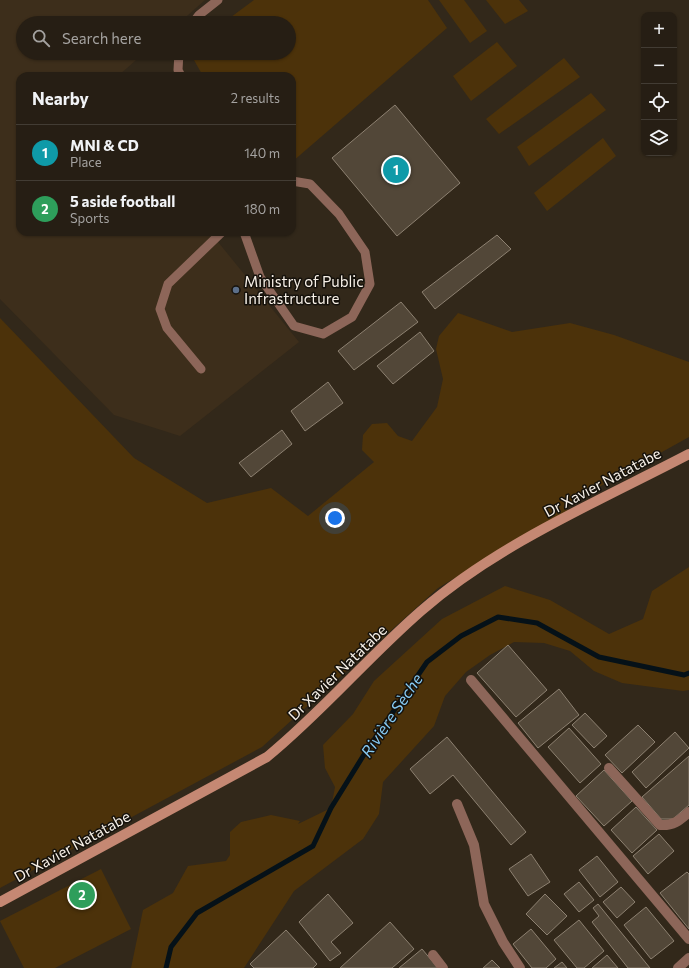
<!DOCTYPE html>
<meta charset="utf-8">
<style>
body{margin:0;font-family:Commissioner,sans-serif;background:#2e271d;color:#f1f3f6}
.controls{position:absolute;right:12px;top:12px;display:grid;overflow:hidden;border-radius:8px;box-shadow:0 1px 3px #0004}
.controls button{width:36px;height:36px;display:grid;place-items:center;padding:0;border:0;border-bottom:1px solid #423c34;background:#261e14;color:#f1f3f6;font:20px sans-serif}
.you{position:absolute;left:335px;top:518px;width:14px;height:14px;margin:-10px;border:3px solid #fff;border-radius:50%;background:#1a73e8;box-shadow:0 0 0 6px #1a73e833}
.badge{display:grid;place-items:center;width:26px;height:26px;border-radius:50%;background:#f49d8b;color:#fff;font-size:13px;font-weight:700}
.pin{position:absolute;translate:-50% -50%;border:2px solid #fff;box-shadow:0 1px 4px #0006}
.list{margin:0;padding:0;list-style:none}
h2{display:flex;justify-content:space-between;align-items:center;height:52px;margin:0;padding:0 16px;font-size:17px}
h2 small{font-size:13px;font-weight:400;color:#a4a2a0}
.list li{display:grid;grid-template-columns:26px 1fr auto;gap:12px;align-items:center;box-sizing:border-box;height:56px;padding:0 16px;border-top:1px solid #423c34}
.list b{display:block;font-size:15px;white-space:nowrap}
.list p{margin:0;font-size:13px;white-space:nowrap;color:#a4a2a0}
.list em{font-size:13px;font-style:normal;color:#a4a2a0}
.icon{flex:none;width:22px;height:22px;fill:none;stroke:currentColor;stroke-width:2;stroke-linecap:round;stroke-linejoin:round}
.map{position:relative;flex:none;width:689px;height:968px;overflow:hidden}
.search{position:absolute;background:#261e14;box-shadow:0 1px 3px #0004;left:16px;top:16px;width:280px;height:44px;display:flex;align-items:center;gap:10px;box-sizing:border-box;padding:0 14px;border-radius:22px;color:#a4a2a0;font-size:15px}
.panel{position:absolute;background:#261e14;box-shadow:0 1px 3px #0004;left:16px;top:72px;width:280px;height:164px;border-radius:12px}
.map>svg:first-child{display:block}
.built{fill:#3d2e1b}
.green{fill:#4c320a}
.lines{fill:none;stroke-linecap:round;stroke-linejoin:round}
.stream{stroke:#051118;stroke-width:5}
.building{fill:#524738;stroke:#8d8171}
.lane{stroke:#8d6659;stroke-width:9}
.street{stroke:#8d6659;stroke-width:10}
.secondary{stroke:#c58873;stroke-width:10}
.service-dot{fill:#5c6f8a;stroke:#16120c;stroke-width:1.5}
.labels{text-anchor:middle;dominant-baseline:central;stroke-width:3;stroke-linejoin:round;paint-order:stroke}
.poi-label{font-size:15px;fill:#f8f1e8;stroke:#16120c;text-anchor:start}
.street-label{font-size:15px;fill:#f8f1e8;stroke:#16120c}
.water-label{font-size:16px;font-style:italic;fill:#86caf3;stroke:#16120c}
</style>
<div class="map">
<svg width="689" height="968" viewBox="0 0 689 968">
<rect width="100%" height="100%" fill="#32281a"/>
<polygon class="built" points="0,0 205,0 179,23 23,23 23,53 144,53 118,76 20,76 20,232 210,232 299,342 180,436 114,415 0,299"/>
<g class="green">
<polygon points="254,0 428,0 447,28 292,162 292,76 203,76 190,53 289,53 289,23 223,23"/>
<polygon points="439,0 464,0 487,31 470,43"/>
<polygon points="486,0 519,0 528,11 505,24"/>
<polygon points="497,42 517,66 471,101 453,76"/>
<polygon points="564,58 580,77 499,134 486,119"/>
<polygon points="591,93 606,110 529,166 517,147"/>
<polygon points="603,138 616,156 547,211 534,193"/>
<polygon points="458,313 512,332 570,323 614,335 689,362 689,437 563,507 568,510 438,588 262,747 0,888 0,318 134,458 207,503 271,488 308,516 374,462 362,450 363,435 372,424 387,423 398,436 412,441 437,407 443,379 436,349 439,336"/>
<polygon points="689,567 689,690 683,691 622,683 594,671 570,651 544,643 514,642 490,655 466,672 445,696 434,726 383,782 379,814 363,839 294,891 244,968 131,968 143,910 173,893 188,866 226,861 230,855 230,832 241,822 271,815 300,821 298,824 331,808 335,787 325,768 323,745 353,714 374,681 442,619 505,586 550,600 609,634 643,619 652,591"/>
<polygon points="101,869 131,929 55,968 24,968 0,921"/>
</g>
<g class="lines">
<polyline class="stream" points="166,968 171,947 197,913 313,846 331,808 365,753 427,662 461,636 498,617 537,623 599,657 684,675 689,673"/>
</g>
<g class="building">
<polygon points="395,105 460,183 397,236 332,158"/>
<polygon points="497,235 511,249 435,309 422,292"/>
<polygon points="401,302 418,322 354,370 338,351"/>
<polygon points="420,332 434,351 393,384 377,366"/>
<polygon points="328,382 343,403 305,431 291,411"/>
<polygon points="282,430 292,444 251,477 239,463"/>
<polygon points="508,645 547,690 516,717 477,673"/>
<polygon points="559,689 579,715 538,748 518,723"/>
<polygon points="585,713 607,736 594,748 572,725"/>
<polygon points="638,725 655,742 622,773 605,755"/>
<polygon points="569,728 601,764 580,783 548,747"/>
<polygon points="675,732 689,748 646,788 632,772"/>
<polygon points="447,737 526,832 511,845 453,775 430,794 410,769"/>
<polygon points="689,756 689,805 673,819 661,819 642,797"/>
<polygon points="604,770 632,801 604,826 576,796"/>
<polygon points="636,807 657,830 632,853 611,830"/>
<polygon points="659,834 674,851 648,874 633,856"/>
<polygon points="531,854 550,882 528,896 509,869"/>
<polygon points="597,856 618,882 600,897 579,870"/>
<polygon points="687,872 689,874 689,929 660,893"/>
<polygon points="579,882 594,900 579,912 564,894"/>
<polygon points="621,887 635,902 617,918 603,902"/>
<polygon points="328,894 353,923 331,942 341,953 330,961 299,922"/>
<polygon points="545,894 567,916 547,935 526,914"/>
<polygon points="598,904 650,968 628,968 592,922 599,916 593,908"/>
<polygon points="646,907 674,941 651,959 624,925"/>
<polygon points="579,920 604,951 584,968 577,968 554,940"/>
<polygon points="390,922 414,949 392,968 340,968"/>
<polygon points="531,929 556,959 546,968 532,968 513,944"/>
<polygon points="286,930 317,964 313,968 254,968 250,964"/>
<polygon points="422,949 438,968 399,968"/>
<polygon points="607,955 618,968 592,968"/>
<polygon points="492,960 500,968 483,968"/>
<polygon points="562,962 567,968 554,968"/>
</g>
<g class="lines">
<g class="lane">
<polyline points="193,23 199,15 218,0"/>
<polyline points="179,53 178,70 181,76"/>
<polyline points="244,232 260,277 294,326 323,334 352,317 370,284 365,252 339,214 310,184 292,181"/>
<polyline points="201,369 167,328 160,309 168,284 222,232"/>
</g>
<g class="street">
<polyline points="471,680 689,939"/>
<path d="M 609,768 L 660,825 C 673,826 679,821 689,812"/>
<polyline points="457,804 474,845 484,904 503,942 520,968"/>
<polyline points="433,955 443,968"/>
<polyline points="678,968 689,958"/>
</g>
<path class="secondary" d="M 0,902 L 267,757 C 322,712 367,658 421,611 C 498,544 599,501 689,454"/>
</g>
<circle class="service-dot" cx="236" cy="290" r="4"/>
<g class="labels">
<g class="poi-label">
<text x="244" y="281">Ministry of Public<tspan x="244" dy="17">Infrastructure</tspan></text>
</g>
<g class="street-label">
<text transform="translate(602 482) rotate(-28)">Dr Xavier Natatabe</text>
<text transform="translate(337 672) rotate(-44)">Dr Xavier Natatabe</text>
<text transform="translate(72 846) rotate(-29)">Dr Xavier Natatabe</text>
</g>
<g class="water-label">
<text transform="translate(391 715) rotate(-56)">Rivière Sèche</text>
</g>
</g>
</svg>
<div class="controls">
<button>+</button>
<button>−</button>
<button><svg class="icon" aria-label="locate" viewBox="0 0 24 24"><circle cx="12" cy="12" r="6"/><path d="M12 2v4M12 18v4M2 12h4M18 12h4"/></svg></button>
<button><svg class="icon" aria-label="layers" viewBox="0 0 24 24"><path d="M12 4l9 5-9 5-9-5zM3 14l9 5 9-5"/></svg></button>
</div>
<div class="you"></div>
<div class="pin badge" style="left:396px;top:170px;background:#0f9aa8">1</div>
<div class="pin badge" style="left:82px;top:895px;background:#2e9e5b">2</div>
<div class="search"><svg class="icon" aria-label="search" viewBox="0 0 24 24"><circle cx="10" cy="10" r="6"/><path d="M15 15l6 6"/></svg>Search here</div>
<section class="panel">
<h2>Nearby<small>2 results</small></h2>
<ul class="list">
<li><span class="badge" style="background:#0f9aa8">1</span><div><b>MNI &amp; CD</b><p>Place</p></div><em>140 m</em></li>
<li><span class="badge" style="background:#2e9e5b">2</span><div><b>5 aside football</b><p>Sports</p></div><em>180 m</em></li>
</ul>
</section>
</div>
